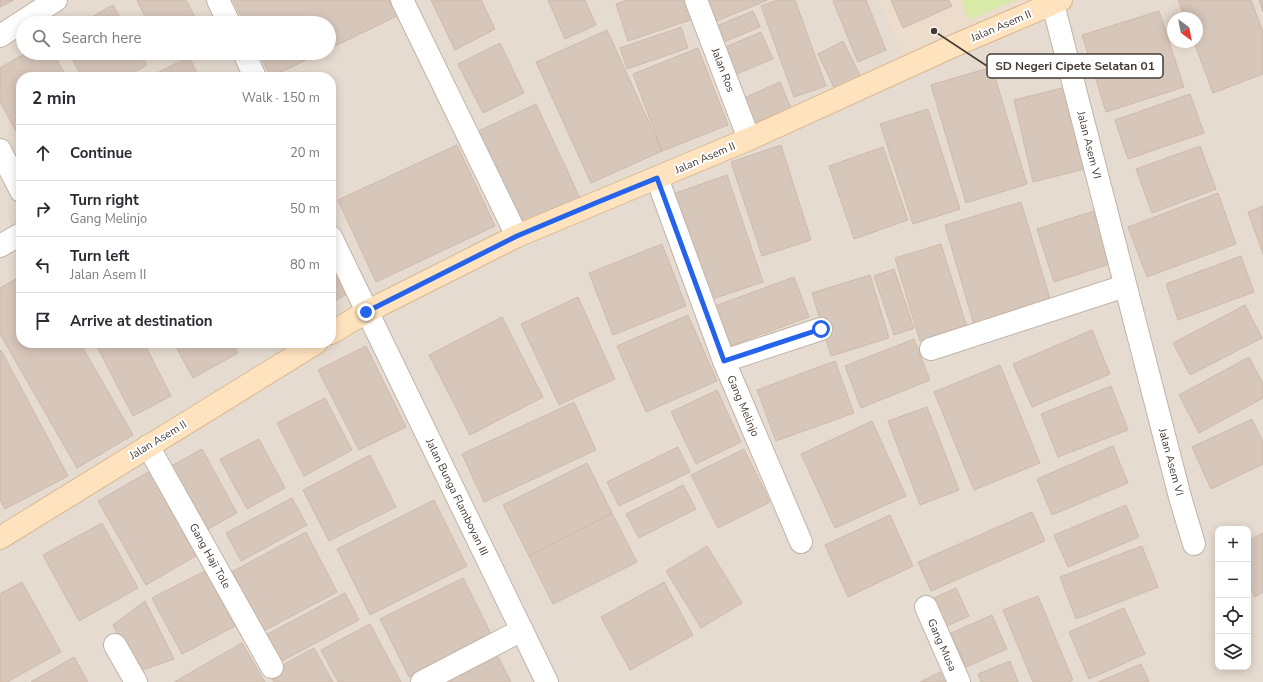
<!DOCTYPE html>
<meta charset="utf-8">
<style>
body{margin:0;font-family:"Nunito Sans",sans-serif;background:#f7f7f7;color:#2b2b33}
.controls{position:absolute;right:12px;bottom:12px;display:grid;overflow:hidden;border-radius:8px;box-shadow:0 2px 10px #0003}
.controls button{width:36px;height:36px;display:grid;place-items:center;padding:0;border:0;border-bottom:1px solid #e1e1e2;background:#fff;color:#2b2b33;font:20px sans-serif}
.compass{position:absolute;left:1167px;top:12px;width:36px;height:36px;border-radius:50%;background:#fff;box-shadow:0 2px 10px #0003;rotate:148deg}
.stop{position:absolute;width:12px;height:12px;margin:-9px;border:3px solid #2563eb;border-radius:50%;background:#fff}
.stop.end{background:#2563eb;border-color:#fff;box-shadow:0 1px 4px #0008}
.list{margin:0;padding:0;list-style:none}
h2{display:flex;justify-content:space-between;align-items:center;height:52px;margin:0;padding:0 16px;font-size:17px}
h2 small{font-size:13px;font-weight:400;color:#7c7c81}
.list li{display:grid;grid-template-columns:26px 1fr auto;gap:12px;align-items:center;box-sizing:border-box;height:56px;padding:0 16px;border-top:1px solid #e1e1e2}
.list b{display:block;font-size:15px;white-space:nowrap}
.list p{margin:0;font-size:13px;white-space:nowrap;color:#7c7c81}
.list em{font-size:13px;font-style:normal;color:#7c7c81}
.icon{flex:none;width:22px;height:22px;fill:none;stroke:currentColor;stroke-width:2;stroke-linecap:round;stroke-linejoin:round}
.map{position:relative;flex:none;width:1263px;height:682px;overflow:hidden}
.search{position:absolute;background:#fff;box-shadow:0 2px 10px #0003;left:16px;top:16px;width:320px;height:44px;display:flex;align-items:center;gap:10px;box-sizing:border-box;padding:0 14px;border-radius:22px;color:#7c7c81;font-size:15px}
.panel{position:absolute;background:#fff;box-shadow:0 2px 10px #0003;left:16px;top:72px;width:320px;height:276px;border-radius:16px}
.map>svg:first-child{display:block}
.residential{fill:#e6dbd0;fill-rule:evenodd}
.education{fill:#ecdccb}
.green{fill:#d8e9a8}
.building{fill:#d7c6ba;stroke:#cfbaaa}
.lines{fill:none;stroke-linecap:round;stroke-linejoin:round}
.street-casing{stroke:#c1b3a7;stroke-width:24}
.secondary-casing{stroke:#d8b891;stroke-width:24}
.street{stroke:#fff;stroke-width:22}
.secondary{stroke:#ffe3bf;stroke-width:22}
.route{stroke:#2563eb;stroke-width:5}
.labels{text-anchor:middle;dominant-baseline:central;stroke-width:4;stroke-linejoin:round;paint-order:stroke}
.street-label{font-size:11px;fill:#443a32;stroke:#fff}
.leader{fill:none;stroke:#443a32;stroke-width:1.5}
.callout-dot{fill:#443a32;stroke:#fff;stroke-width:1.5}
.callout{fill:#fff;stroke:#443a32;stroke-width:1.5}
.callout-label{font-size:12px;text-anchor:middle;font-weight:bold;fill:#443a32}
</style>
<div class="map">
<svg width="1263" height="682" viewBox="0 0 1263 682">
<rect width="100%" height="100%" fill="#f2eae2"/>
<path class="residential" d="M 0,0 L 1263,0 L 1263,682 L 0,682 ZM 1173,18 L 1197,18 L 1197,42 L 1173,42 ZM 23,23 L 329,23 L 329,53 L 23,53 ZM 21,77 L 331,77 L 331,343 L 21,343 ZM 1218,529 L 1248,529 L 1248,667 L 1218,667 Z"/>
<polygon class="education" points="879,0 1045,0 905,61"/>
<polygon class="green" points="961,0 1016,0 969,20"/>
<g class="building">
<polygon points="0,0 14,0 0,7"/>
<polygon points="137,0 186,0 198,23 148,23"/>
<polygon points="233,0 389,0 397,16 329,49 329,23 244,23"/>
<polygon points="431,0 481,0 495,29 455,50"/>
<polygon points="548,0 585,0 596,25 565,39"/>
<polygon points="627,0 690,0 696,18 628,41 616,4"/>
<polygon points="705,0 768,0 714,22"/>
<polygon points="777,0 795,0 826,86 794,97 761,6"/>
<polygon points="835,0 866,0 886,50 858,62 833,1"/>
<polygon points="891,0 949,0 952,6 903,28"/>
<polygon points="1178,0 1251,0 1263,32 1263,74 1213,93 1194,42 1197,42 1197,18 1185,18"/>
<polygon points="1259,0 1263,0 1263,12"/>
<polygon points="113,5 123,23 81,23"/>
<polygon points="753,11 760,27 721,43 714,27"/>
<polygon points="1159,11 1184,87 1106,112 1082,35"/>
<polygon points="681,27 688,48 627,69 620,48"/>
<polygon points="607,30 662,151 591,183 536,62"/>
<polygon points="761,32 773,59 734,75 723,48"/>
<polygon points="843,41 862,79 836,92 818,54"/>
<polygon points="500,43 524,93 483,113 458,64"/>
<polygon points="698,48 728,125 662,151 633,74"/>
<polygon points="26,53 53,53 67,77 21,77 21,140 0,102 0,68"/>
<polygon points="69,53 140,53 147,65 126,77 82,77"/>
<polygon points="259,53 320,53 271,77"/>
<polygon points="189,57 199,77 149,77"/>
<polygon points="992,67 1027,184 966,203 931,85"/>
<polygon points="780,82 791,108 755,123 744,98"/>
<polygon points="1074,85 1093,167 1033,182 1014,100"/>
<polygon points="1190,94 1204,133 1128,159 1115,120"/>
<polygon points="536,104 581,200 519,228 474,133"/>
<polygon points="928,109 960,209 913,224 880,124"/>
<polygon points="457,145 495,226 376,282 338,200"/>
<polygon points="781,145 811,240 762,256 731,162"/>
<polygon points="1200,146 1216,189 1152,213 1136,169"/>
<polygon points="883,147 908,220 854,239 829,166"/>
<polygon points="727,175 763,282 707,301 670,195"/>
<polygon points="1218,193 1236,244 1147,277 1128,227"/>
<polygon points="1021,202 1051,302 974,325 945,225"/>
<polygon points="1263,206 1263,254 1248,212"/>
<polygon points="1094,211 1110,264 1054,282 1037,229"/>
<polygon points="662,244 686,306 613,335 589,273"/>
<polygon points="941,244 967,327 920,341 895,258"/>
<polygon points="1241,256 1254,292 1178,320 1166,284"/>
<polygon points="331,264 347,294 331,303"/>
<polygon points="894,269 914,328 894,335 874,276"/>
<polygon points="870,275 889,338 831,356 812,293"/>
<polygon points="21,276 21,343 80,343 133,435 77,468 0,334 0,288"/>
<polygon points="794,277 809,317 730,346 715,306"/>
<polygon points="578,297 615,379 559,405 521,324"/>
<polygon points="1245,305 1262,338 1190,375 1173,343"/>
<polygon points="688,315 717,381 646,412 617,346"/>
<polygon points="502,317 543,397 470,435 429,355"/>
<polygon points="1092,330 1110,374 1032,407 1013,364"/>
<polygon points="914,339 930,380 861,408 845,366"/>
<polygon points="95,343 144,343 171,396 133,416"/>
<polygon points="174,343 232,343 238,353 193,378"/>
<polygon points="239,343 249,343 241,347"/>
<polygon points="366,346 406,427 359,450 318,370"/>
<polygon points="1,350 68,476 5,509 0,500 0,351"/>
<polygon points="1249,357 1263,384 1263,398 1199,433 1179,395"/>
<polygon points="835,361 854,413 776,441 757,390"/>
<polygon points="1000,365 1040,463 974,490 934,392"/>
<polygon points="1111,386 1128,430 1058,457 1041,414"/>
<polygon points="717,390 741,442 696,464 671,412"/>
<polygon points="325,398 352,450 304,476 277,423"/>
<polygon points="574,402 596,450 484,502 462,454"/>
<polygon points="927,407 959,490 920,505 888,421"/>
<polygon points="1252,419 1263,442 1263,464 1211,489 1192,447"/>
<polygon points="872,421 906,496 835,528 801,454"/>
<polygon points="259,439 285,488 247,509 220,459"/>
<polygon points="1113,446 1128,483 1052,515 1037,479"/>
<polygon points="678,447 690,472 619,506 607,482"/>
<polygon points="202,449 237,513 201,533 166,469"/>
<polygon points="744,449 770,502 718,528 691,475"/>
<polygon points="370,455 396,507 329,541 303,490"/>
<polygon points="587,463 612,513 529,556 503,505"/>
<polygon points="150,471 199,554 146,585 98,501"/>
<polygon points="683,485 696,509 639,538 626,514"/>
<polygon points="292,498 307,525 241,561 226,533"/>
<polygon points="434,500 467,566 370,615 337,549"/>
<polygon points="1126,505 1139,537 1068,567 1054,535"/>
<polygon points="1032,512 1045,541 931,591 918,562"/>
<polygon points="612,513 637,562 553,604 529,556"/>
<polygon points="890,515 913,566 848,597 825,545"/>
<polygon points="102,523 138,588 79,621 43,555"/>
<polygon points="306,532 337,592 256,635 224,576"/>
<polygon points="1263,533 1263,592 1255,597 1248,583 1248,541"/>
<polygon points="707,546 742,603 701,628 666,571"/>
<polygon points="1142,546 1158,587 1076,619 1060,577"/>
<polygon points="207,570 237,625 182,654 152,598"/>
<polygon points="463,578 492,636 409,677 380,619"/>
<polygon points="22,582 61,652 7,682 0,682 0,594"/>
<polygon points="664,582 693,635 630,670 601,617"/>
<polygon points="956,588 969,616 947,626 934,598"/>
<polygon points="345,593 359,620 276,664 262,637"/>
<polygon points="1038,596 1073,680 1068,682 1033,682 1003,610"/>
<polygon points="145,601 174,659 137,672 113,625"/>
<polygon points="1124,608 1145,654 1089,679 1069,632"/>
<polygon points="992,615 1007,649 966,667 951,633"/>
<polygon points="370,624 401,682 338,682 321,650"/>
<polygon points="242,643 265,682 174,682"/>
<polygon points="314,648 333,682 274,682 268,673"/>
<polygon points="495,651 511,682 440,682"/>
<polygon points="74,657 88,682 31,682"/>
<polygon points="1010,661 1018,682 981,682 978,674"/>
<polygon points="1141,664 1149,682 1098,682"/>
<polygon points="940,672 945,682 920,682"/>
</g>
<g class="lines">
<defs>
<g id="street">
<polyline points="218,0 229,23"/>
<polyline points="402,0 517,236"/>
<polyline points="696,0 749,139"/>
<polyline points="1053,4 1180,497 1194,544"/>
<polyline points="0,36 56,0"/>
<polyline points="244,53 255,77"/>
<polyline points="0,150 21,191"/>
<polyline points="657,178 724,361 801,542"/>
<polyline points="331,237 547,682"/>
<polyline points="0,246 21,234"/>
<polyline points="931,349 1125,286"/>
<polyline points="724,361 821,329"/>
<polyline points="148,446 272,667"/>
<polyline points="926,607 959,682"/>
<polyline points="115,645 136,682"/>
<polyline points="422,682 522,630"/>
</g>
<g id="secondary">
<polyline points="331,333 366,312 517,236 749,139 951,47 1061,0"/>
<polyline points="0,538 316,343"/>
</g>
</defs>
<use href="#street" class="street-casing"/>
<use href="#secondary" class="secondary-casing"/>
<use href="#street" class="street"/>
<use href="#secondary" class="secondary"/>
</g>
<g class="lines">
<polyline class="route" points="366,312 517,236 598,202 657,178 724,361 821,329"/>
</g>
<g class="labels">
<g class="street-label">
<text transform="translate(1001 26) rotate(-23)">Jalan Asem II</text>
<text transform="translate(723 70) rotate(69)">Jalan Ros</text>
<text transform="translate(1089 145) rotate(76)">Jalan Asem VI</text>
<text transform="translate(705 158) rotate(-23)">Jalan Asem II</text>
<text transform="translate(743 406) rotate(67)">Gang Melinjo</text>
<text transform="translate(158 440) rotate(-31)">Jalan Asem II</text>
<text transform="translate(1171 462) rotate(75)">Jalan Asem VI</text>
<text transform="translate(457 497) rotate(64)">Jalan Bunga Flamboyan III</text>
<text transform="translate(210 556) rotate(61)">Gang Haji Tole</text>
<text transform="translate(942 645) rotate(66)">Gang Musa</text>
</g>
</g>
<path class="leader" d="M934 31L987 66"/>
<circle class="callout-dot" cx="934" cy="31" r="4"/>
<rect class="callout" x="987" y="54" width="176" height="24" rx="4"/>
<g class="callout-label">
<text x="1075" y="70">SD Negeri Cipete Selatan 01</text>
</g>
</svg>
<div class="controls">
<button>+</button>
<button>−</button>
<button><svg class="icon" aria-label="locate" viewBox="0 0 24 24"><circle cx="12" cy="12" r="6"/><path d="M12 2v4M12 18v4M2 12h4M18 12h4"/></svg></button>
<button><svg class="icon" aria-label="layers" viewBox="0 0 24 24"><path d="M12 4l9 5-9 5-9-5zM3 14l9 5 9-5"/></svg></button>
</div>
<svg class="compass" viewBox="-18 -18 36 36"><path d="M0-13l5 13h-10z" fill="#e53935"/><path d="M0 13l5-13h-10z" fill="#7c7c81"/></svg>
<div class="stop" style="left:821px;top:329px"></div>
<div class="stop end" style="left:366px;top:312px"></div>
<div class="search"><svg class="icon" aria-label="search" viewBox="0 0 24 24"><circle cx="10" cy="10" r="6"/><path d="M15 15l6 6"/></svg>Search here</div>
<section class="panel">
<h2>2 min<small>Walk · 150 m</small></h2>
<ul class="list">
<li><svg class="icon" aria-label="ahead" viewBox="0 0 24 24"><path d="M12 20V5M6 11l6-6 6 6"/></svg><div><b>Continue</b></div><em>20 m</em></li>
<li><svg class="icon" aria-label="right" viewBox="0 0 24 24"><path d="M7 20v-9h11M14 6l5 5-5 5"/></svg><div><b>Turn right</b><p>Gang Melinjo</p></div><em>50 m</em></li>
<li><svg class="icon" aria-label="left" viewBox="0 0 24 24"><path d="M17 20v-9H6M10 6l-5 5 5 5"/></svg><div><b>Turn left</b><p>Jalan Asem II</p></div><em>80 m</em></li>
<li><svg class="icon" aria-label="arrive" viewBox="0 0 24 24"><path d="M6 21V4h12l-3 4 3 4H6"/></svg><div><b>Arrive at destination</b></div></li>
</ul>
</section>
</div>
